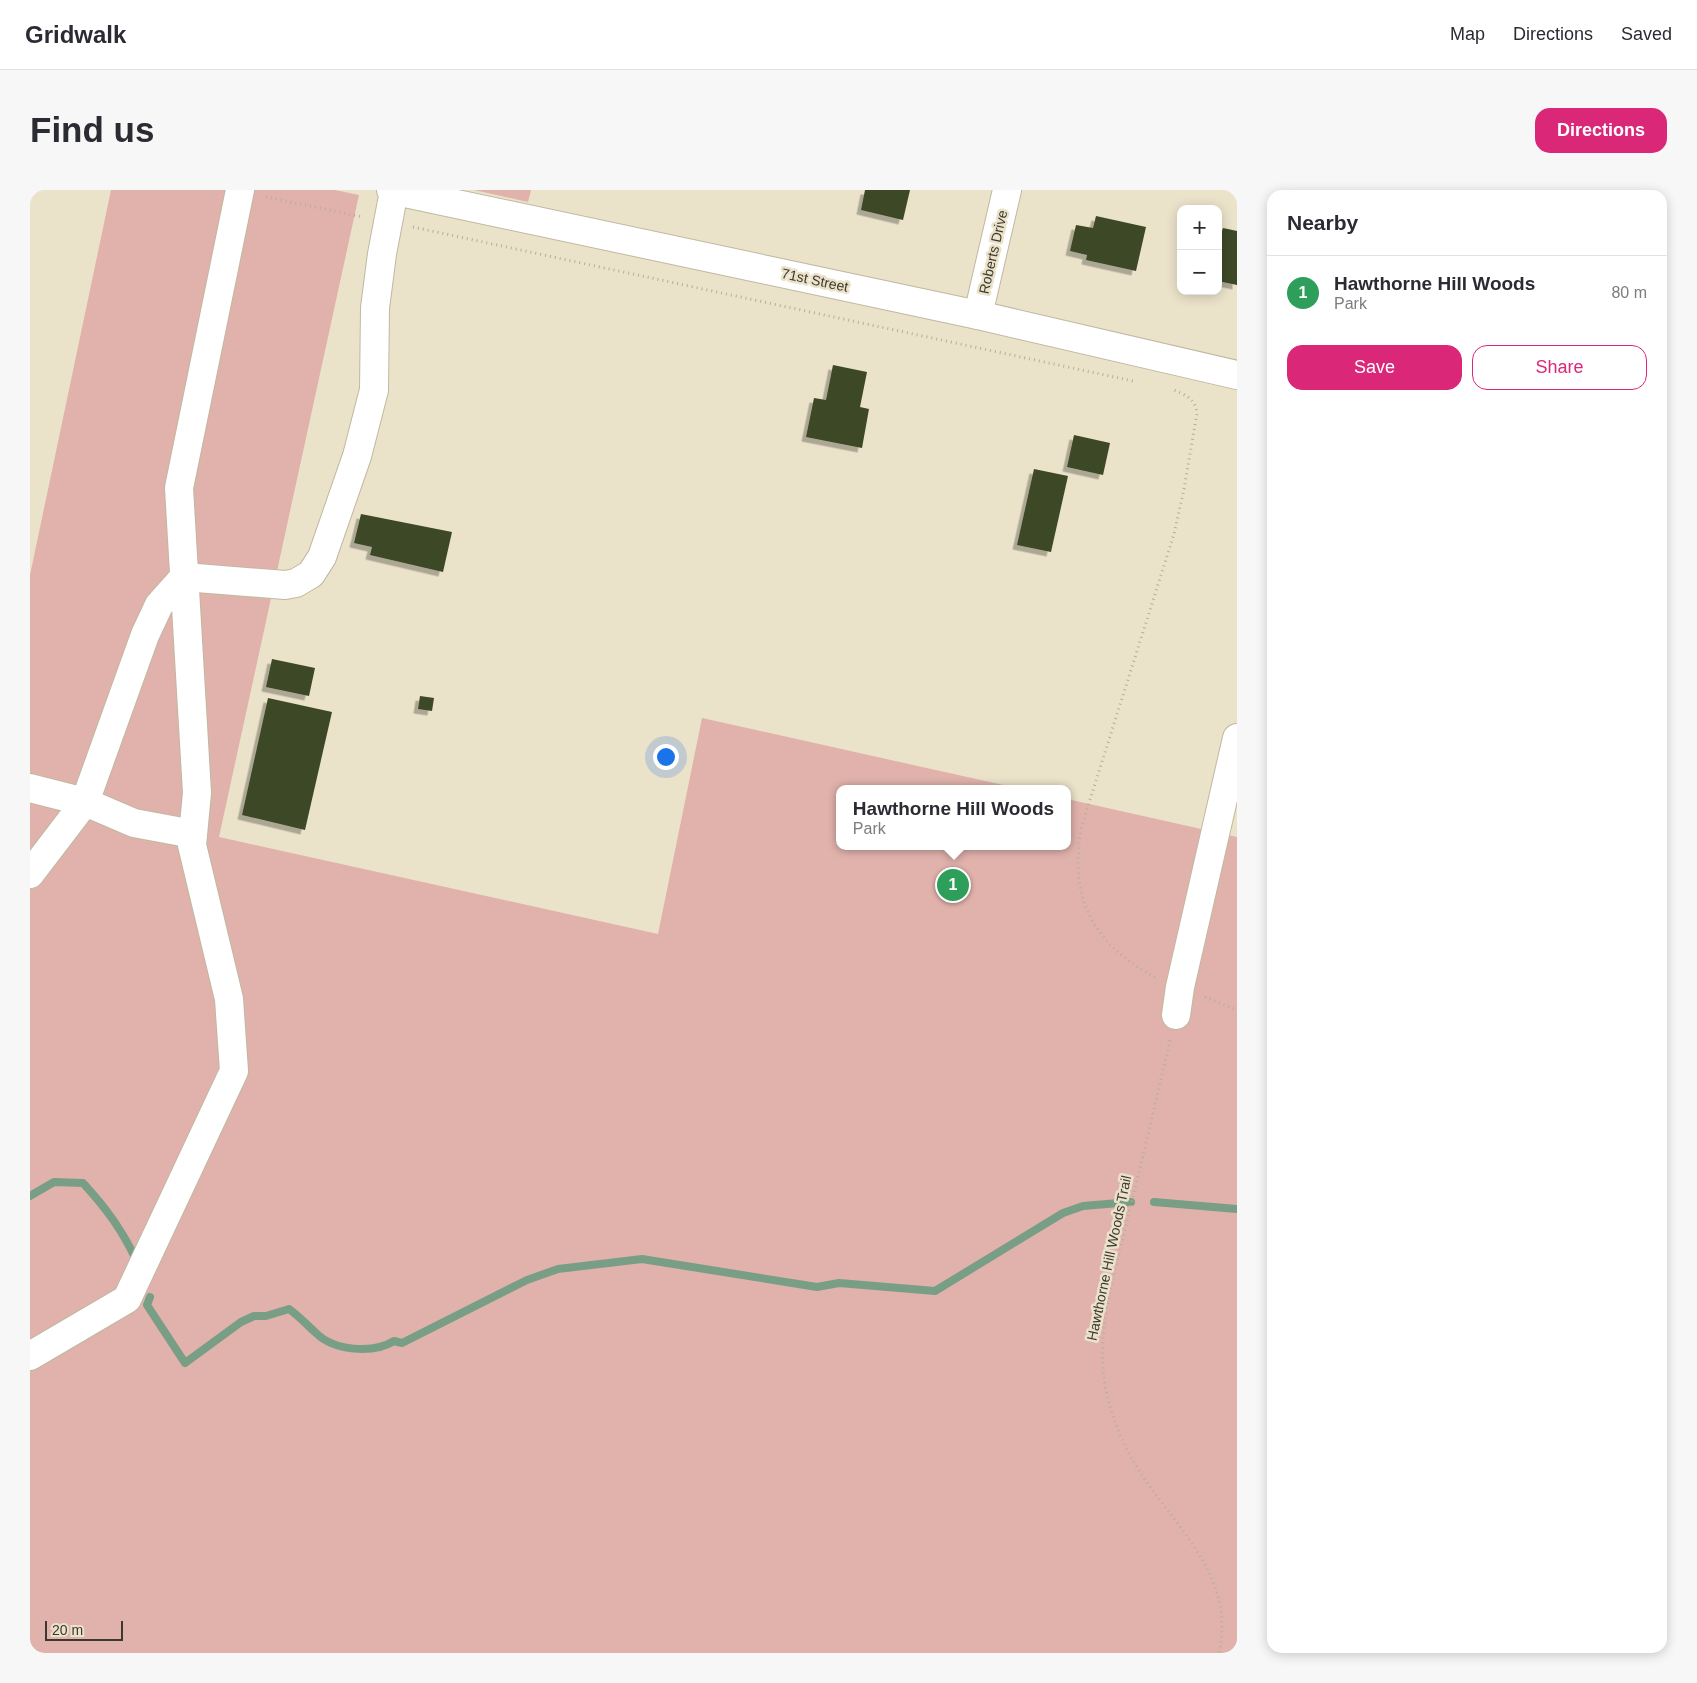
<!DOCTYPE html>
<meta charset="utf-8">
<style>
body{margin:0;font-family:Arial,sans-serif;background:#f7f7f7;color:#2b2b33}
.controls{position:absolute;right:15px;top:15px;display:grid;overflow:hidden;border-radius:10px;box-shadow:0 2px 12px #0003}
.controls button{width:45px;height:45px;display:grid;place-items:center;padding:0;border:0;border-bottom:1px solid #e1e1e2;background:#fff;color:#2b2b33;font:25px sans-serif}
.scale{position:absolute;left:15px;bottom:12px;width:78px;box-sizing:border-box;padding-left:5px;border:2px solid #3c382f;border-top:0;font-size:14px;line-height:18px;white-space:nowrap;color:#3c382f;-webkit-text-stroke:4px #ebe2ca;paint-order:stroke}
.you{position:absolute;left:635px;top:566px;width:18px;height:18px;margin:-12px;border:4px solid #fff;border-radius:50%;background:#1a73e8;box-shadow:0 0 0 8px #1a73e833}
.badge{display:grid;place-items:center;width:32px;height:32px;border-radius:50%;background:#db2777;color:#fff;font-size:16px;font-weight:700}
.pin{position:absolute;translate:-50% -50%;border:2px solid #fff;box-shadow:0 1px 5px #0006}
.popup{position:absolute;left:806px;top:595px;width:235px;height:65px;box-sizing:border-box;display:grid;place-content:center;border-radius:10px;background:#fff;filter:drop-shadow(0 1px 4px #0005);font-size:16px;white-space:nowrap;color:#7c7c81}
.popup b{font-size:19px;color:#2b2b33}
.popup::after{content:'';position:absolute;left:50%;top:100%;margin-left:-10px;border:10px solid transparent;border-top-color:#fff}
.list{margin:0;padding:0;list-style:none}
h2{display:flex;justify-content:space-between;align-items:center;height:65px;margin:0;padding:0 20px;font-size:21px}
h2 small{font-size:16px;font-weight:400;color:#7c7c81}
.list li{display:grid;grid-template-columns:32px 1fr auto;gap:15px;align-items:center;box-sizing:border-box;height:75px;padding:0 20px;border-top:1px solid #e1e1e2}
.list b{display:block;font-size:19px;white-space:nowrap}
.list p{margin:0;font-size:16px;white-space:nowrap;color:#7c7c81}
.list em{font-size:16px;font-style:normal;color:#7c7c81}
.actions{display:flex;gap:10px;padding:15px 20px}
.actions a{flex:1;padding:11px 0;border:1px solid #db2777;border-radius:15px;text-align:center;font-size:18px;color:#db2777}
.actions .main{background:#db2777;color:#fff}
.map{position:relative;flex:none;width:1207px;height:1463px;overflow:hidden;border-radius:15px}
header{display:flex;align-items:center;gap:30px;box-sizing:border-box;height:70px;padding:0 25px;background:#fff;border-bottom:1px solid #e1e1e2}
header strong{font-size:24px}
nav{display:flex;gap:28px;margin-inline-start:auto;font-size:18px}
.intro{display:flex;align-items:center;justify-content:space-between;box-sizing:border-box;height:120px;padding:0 30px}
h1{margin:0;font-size:35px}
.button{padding:12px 22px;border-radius:15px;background:#db2777;color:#fff;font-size:18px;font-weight:700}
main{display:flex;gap:30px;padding:0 30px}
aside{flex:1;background:#fff;border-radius:15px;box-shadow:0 2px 12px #0003}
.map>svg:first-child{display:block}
.green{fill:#e1b2ac}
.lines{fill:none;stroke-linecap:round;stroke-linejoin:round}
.stream{stroke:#789f85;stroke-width:8}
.building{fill:#3d4825;filter:url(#shadow)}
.minor-casing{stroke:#c0b8a1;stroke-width:30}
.path{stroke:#b5ae9a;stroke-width:3;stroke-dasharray:1 4;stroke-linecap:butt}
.minor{stroke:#fff;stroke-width:28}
.labels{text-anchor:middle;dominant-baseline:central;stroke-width:5;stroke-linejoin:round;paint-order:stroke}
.street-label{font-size:14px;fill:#3c382f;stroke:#ebe2ca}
</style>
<header>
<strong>Gridwalk</strong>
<nav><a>Map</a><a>Directions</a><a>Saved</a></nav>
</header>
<div class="intro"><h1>Find us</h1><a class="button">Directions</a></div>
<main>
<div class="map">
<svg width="1207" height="1463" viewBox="0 0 1207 1463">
<defs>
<filter id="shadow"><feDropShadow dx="-4.5" dy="4.5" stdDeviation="0" flood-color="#0004"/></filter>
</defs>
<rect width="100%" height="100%" fill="#ebe2ca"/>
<g class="green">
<polygon points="81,0 305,0 329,5 189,647 628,744 672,528 991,599 809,599 809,656 1037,656 1037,609 1207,647 1207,1463 0,1463 0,385"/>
<polygon points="444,0 501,0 498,12"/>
</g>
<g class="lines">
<g class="stream">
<path d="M 0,1006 L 24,992 L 53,993 C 76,1018 93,1041 107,1072"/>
<polyline points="1124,1012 1207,1019"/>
<path d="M 120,1107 L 117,1115 L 155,1173 L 211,1132 L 224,1126 L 236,1126 L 259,1119 C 270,1127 277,1135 286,1143 C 304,1161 343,1164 364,1151 L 372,1153 L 497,1090 L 528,1079 L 612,1069 L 787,1097 L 809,1093 L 905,1101 L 1033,1023 L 1053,1016 L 1101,1012"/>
</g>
</g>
<g class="building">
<polygon points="835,0 880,0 873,30 831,20"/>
<polygon points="1066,26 1116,37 1106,81 1056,70 1057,65 1040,61 1046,35 1063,38"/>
<polygon points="1193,38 1207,41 1207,95 1188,91 1188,52"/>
<polygon points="803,175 837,182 830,217 839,219 832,258 776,247 784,208 796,210"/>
<polygon points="1044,245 1080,253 1073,285 1037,277"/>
<polygon points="1004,279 1038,286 1021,362 987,355"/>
<polygon points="331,324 422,342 413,382 340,365 342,357 324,353"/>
<polygon points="242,469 285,478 279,506 236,497"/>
<polygon points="390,506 404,508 402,521 388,519"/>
<polygon points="238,508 302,522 275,640 212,625"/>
</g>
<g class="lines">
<defs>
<g id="minor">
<polyline points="361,0 948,125 1207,185"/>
<polyline points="948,125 977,0"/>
<polyline points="0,598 55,612 115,445 129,415 154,387 255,395 266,393 281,384 292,367 327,266 344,200 345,118 352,64 364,1"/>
<polyline points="0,684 55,612 104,633 163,644"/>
<polyline points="1146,825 1150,797 1207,548"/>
<polyline points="0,1166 97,1109 204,881 199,809 162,655 167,603 149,298 210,0"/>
</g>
</defs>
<use href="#minor" class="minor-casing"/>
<g class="path">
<polyline points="236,7 333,27"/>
<polyline points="383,37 1103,191"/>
<path d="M 1125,787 C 1061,753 1038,706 1052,635 L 1144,344 L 1154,299 L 1167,223 C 1165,208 1154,204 1141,199"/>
<polyline points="1175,807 1207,820"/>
<path d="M 1140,850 C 1127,906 1114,963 1100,1019 C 1085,1084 1059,1153 1081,1219 C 1087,1239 1095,1259 1107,1277 C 1142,1335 1207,1385 1189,1463"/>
</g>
<use href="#minor" class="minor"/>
</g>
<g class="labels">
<g class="street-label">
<text transform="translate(963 62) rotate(-77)">Roberts Drive</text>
<text transform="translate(785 90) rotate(12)">71st Street</text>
<text transform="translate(1079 1068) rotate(-78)">Hawthorne Hill Woods Trail</text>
</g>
</g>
</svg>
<div class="controls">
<button>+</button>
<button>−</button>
</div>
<div class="scale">20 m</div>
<div class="you"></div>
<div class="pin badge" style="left:923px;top:695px;background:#2e9e5b">1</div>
<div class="popup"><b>Hawthorne Hill Woods</b>Park</div>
</div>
<aside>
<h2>Nearby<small></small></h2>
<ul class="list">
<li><span class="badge" style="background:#2e9e5b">1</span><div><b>Hawthorne Hill Woods</b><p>Park</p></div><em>80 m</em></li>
</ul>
<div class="actions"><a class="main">Save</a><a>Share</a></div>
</aside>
</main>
